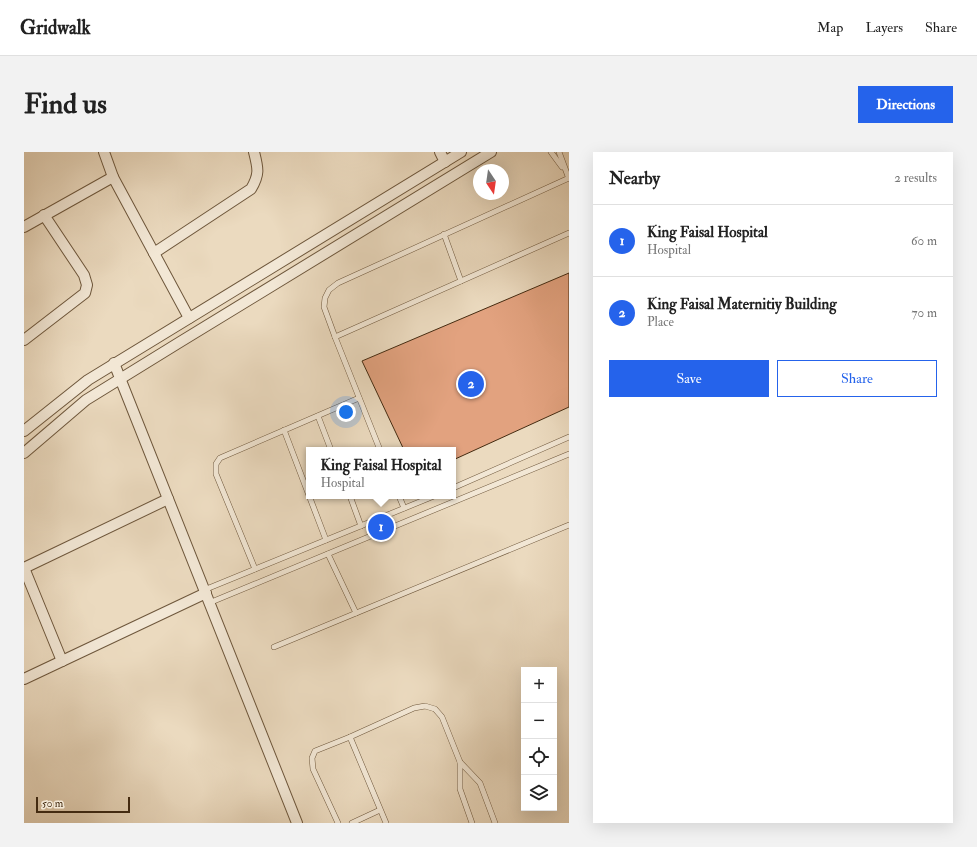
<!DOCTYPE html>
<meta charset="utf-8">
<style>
body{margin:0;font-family:"IM FELL Double Pica",serif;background:#f2f2f2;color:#222}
.controls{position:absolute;right:12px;bottom:12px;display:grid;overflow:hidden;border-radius:0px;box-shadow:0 4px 16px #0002}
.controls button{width:36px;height:36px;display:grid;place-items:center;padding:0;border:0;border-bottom:1px solid #e0e0e0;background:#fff;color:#222;font:20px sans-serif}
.compass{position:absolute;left:449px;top:12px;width:36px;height:36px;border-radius:50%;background:#fff;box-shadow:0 4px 16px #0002;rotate:167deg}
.scale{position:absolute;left:12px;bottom:10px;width:94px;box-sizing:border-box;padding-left:4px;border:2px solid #442b11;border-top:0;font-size:11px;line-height:14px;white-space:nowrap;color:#442b11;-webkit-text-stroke:3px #f2e7d5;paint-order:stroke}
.you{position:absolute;left:322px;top:260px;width:14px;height:14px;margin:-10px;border:3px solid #fff;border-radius:50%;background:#1a73e8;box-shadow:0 0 0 6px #1a73e833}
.badge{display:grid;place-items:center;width:26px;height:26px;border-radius:50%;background:#2563eb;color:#fff;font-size:13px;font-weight:700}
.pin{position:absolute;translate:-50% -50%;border:2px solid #fff;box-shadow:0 1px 4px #0006}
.popup{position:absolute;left:282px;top:295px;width:150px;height:52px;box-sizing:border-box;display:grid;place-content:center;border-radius:0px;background:#fff;filter:drop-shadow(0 1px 3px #0005);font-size:13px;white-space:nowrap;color:#767676}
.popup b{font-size:15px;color:#222}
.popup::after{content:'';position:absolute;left:50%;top:100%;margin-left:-8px;border:8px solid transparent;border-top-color:#fff}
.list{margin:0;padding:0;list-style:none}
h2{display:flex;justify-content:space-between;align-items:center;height:52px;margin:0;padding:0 16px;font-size:17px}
h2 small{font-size:13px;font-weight:400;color:#767676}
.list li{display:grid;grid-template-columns:26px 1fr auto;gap:12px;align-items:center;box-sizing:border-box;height:72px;padding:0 16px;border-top:1px solid #e0e0e0}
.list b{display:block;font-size:15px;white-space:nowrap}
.list p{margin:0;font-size:13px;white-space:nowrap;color:#767676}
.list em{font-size:13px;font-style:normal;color:#767676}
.actions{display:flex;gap:8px;padding:12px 16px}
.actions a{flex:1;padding:9px 0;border:1px solid #2563eb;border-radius:0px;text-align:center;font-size:14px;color:#2563eb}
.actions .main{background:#2563eb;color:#fff}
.icon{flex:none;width:22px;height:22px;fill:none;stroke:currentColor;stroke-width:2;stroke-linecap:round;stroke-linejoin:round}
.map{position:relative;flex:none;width:545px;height:671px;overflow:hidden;border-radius:0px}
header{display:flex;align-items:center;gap:24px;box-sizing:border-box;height:56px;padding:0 20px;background:#fff;border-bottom:1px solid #e0e0e0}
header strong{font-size:19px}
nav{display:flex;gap:22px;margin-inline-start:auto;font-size:14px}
.intro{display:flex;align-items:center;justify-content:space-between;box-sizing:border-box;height:96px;padding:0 24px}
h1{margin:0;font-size:28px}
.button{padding:10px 18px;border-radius:0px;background:#2563eb;color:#fff;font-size:14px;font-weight:700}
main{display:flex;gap:24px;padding:0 24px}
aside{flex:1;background:#fff;border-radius:0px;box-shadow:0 4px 16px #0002}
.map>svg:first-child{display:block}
.building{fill:#e2a27f;stroke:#442b11}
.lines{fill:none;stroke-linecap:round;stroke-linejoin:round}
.lane-casing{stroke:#6e573c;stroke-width:6}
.street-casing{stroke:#6e573c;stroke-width:12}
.lane{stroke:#f2e7d5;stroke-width:5}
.street{stroke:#f2e7d5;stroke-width:10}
</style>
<header>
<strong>Gridwalk</strong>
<nav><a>Map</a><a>Layers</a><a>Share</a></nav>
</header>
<div class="intro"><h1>Find us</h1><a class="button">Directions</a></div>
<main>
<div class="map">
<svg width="545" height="671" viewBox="0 0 545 671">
<rect width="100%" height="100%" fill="#ebdabf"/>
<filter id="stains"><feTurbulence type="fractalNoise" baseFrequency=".005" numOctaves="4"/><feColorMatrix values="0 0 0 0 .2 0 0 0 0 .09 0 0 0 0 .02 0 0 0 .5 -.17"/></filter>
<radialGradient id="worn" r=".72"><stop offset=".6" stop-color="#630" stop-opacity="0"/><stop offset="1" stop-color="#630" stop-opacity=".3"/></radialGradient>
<polygon class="building" points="545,121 545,255 429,308 429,298 380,298 338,209"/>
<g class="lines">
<defs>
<g id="lane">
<polyline points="527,0 538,15"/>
<polyline points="535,0 545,27"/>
<polyline points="420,82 437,129"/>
<polyline points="311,185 545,81"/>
<polyline points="294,264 307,298"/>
<polyline points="260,278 302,388"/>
<polyline points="356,298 311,185 300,155 301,146 305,138 314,131 545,26"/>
<polyline points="429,336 545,285"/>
<polyline points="326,344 337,374"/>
<polyline points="375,344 380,356"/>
<polyline points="304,402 332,461"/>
<polyline points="231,417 192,322 192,312 196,306 335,246"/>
<polyline points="180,438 410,344"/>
<polyline points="185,451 545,302"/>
<polyline points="250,495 545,373"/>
<polyline points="326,585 362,671"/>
<polyline points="436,610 436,637 448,671"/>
<polyline points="314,671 289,617 288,606 291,599 326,585 390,556 401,554 411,557 418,565 436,610 456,631 471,671"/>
<polyline points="328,671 356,658"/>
</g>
<g id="street">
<polyline points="80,0 89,25 165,166"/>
<polyline points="416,0 421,10"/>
<polyline points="0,75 89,25"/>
<path d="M 130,101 L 227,37 C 236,22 234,16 230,0"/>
<polyline points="0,188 61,141 63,133 60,123 20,63"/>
<polyline points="90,211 273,671"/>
<polyline points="0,279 64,228 437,0"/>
<polyline points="0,301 62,248 156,190 467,0"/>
<polyline points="0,416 144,347"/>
<polyline points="0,416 38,509"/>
<polyline points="0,527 182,441"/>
</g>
</defs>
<use href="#lane" class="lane-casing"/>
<use href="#street" class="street-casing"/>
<use href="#lane" class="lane"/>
<use href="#street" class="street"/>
</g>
<rect width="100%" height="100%" filter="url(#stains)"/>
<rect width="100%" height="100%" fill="url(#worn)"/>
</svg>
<div class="controls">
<button>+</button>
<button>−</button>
<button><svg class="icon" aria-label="locate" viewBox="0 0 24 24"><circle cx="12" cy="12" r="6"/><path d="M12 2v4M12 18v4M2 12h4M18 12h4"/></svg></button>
<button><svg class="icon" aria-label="layers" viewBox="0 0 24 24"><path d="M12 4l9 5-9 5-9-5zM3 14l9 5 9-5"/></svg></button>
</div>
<svg class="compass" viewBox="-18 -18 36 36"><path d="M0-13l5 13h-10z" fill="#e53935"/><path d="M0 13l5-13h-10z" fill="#767676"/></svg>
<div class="scale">50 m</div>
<div class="you"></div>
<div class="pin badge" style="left:357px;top:375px">1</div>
<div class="popup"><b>King Faisal Hospital</b>Hospital</div>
<div class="pin badge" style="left:447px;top:232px">2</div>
</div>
<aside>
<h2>Nearby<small>2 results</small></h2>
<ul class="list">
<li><span class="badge">1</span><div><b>King Faisal Hospital</b><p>Hospital</p></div><em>60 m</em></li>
<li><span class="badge">2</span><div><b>King Faisal Maternitiy Building</b><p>Place</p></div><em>70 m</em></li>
</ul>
<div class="actions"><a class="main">Save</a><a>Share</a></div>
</aside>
</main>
